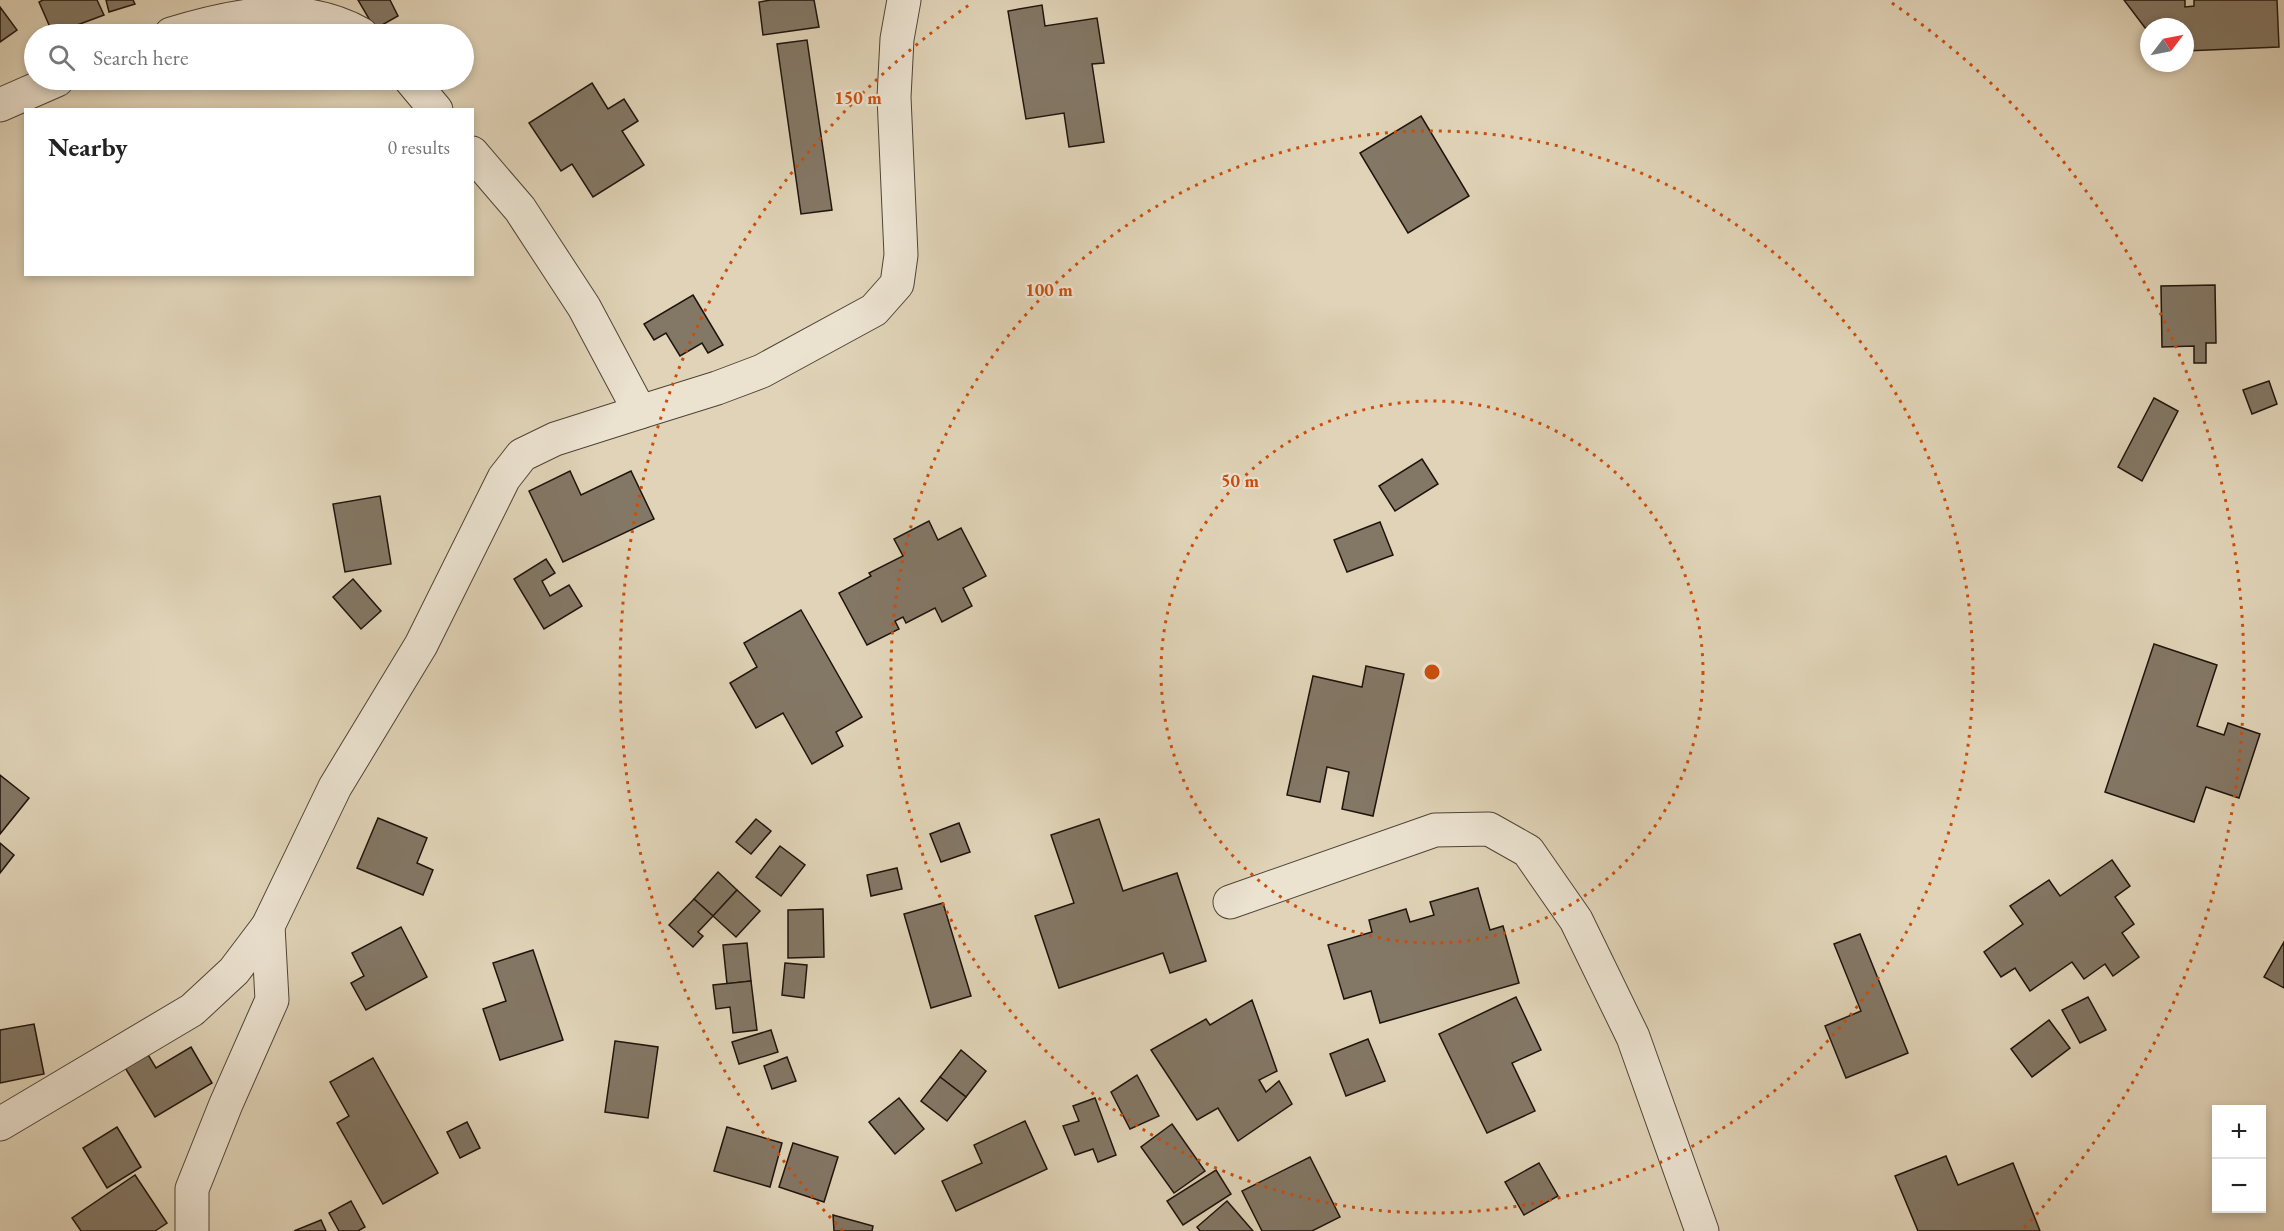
<!DOCTYPE html>
<meta charset="utf-8">
<style>
body{margin:0;font-family:"EB Garamond",serif;background:#f6f6f6;color:#222}
.controls{position:absolute;right:18px;bottom:18px;display:grid;overflow:hidden;border-radius:0px;box-shadow:0 3px 9px #0003}
.controls button{width:54px;height:54px;display:grid;place-items:center;padding:0;border:0;border-bottom:2px solid #e0e0e0;background:#fff;color:#222;font:30px sans-serif}
.compass{position:absolute;left:2140px;top:18px;width:54px;height:54px;border-radius:50%;background:#fff;box-shadow:0 3px 9px #0003;rotate:58deg}
.list{margin:0;padding:0;list-style:none}
h2{display:flex;justify-content:space-between;align-items:center;height:78px;margin:0;padding:0 24px;font-size:26px}
h2 small{font-size:20px;font-weight:400;color:#767676}
.icon{flex:none;width:33px;height:33px;fill:none;stroke:currentColor;stroke-width:2;stroke-linecap:round;stroke-linejoin:round}
.map{position:relative;flex:none;width:2284px;height:1231px;overflow:hidden}
.search{position:absolute;background:#fff;box-shadow:0 3px 9px #0003;left:24px;top:24px;width:450px;height:66px;display:flex;align-items:center;gap:15px;box-sizing:border-box;padding:0 21px;border-radius:33px;color:#767676;font-size:22px}
.panel{position:absolute;background:#fff;box-shadow:0 3px 9px #0003;left:24px;top:108px;width:450px;height:168px;border-radius:0px}
.map>svg:first-child{display:block}
.building{fill:#837765;stroke:#1e140c;stroke-width:1.5}
.lines{fill:none;stroke-linecap:round;stroke-linejoin:round}
.minor-casing{stroke:#4e4437;stroke-width:35}
.minor{stroke:#ebe2d0;stroke-width:33}
.ring{fill:none;stroke:#ca4f0c;stroke-width:3;stroke-dasharray:3 6}
.centre{fill:#ca4f0c;stroke:#ebe2d0;stroke-width:3}
.ring-label{font-size:18px;text-anchor:middle;font-weight:bold;fill:#ca4f0c;stroke:#ebe2d0;stroke-width:4.5;stroke-linejoin:round;paint-order:stroke}
</style>
<div class="map">
<svg width="2284" height="1231" viewBox="0 0 2284 1231">
<rect width="100%" height="100%" fill="#e0d3b7"/>
<filter id="stains"><feTurbulence type="fractalNoise" baseFrequency=".00333" numOctaves="4"/><feColorMatrix values="0 0 0 0 .2 0 0 0 0 .09 0 0 0 0 .02 0 0 0 .5 -.17"/></filter>
<radialGradient id="worn" r=".72"><stop offset=".6" stop-color="#630" stop-opacity="0"/><stop offset="1" stop-color="#630" stop-opacity=".3"/></radialGradient>
<g class="building">
<polygon points="43,0 97,0 104,15 53,34 39,2"/>
<polygon points="106,0 133,0 135,4 109,12"/>
<polygon points="358,0 390,0 398,16 375,29"/>
<polygon points="771,0 814,0 819,27 763,35 759,2"/>
<polygon points="2124,0 2185,0 2185,7 2194,6 2194,0 2277,0 2279,47 2185,51 2185,27 2149,27 2149,33"/>
<polygon points="1042,5 1045,26 1097,18 1104,63 1092,64 1104,142 1069,147 1064,113 1026,119 1008,11"/>
<polygon points="0,7 17,30 0,42"/>
<polygon points="807,40 832,210 801,214 777,44"/>
<polygon points="592,83 608,109 624,99 638,121 622,131 644,165 593,197 572,164 561,171 529,123"/>
<polygon points="1421,116 1469,196 1408,233 1360,153"/>
<polygon points="2215,285 2216,343 2206,343 2206,363 2194,363 2194,346 2162,347 2161,286"/>
<polygon points="693,295 723,345 708,353 702,343 680,356 666,333 654,340 644,324"/>
<polygon points="2269,381 2277,404 2252,414 2243,390"/>
<polygon points="2154,398 2178,411 2142,481 2118,467"/>
<polygon points="1422,459 1438,484 1395,511 1379,486"/>
<polygon points="570,471 581,495 631,471 654,519 563,562 529,491"/>
<polygon points="380,496 391,564 345,572 333,504"/>
<polygon points="929,521 938,540 961,528 986,576 963,588 972,606 942,622 935,608 906,623 903,617 895,621 899,629 867,645 839,593 871,576 869,573 903,556 894,539"/>
<polygon points="1380,522 1393,555 1347,572 1334,540"/>
<polygon points="546,559 555,573 542,581 550,596 569,585 582,606 544,629 514,579"/>
<polygon points="353,579 381,611 361,629 333,597"/>
<polygon points="801,610 862,717 836,732 843,746 812,764 783,713 756,728 730,683 757,667 744,643"/>
<polygon points="2154,644 2217,665 2197,726 2224,735 2228,723 2260,734 2239,798 2206,787 2194,822 2105,792"/>
<polygon points="1366,666 1404,674 1373,816 1342,809 1349,772 1327,767 1320,802 1287,795 1313,676 1362,687"/>
<polygon points="0,775 29,798 0,834"/>
<polygon points="378,818 427,838 417,863 433,870 423,895 357,868"/>
<polygon points="756,819 771,831 751,854 736,842"/>
<polygon points="1099,819 1123,891 1177,873 1206,961 1170,973 1163,953 1059,988 1035,916 1074,903 1051,835"/>
<polygon points="959,823 970,852 941,862 930,834"/>
<polygon points="0,843 14,855 0,873"/>
<polygon points="780,846 805,865 781,896 756,877"/>
<polygon points="2112,860 2130,886 2115,897 2134,924 2122,933 2139,957 2113,976 2105,964 2084,979 2072,962 2030,991 2015,968 2001,977 1984,952 2023,924 2010,906 2049,880 2060,896"/>
<polygon points="897,868 902,889 871,896 867,875"/>
<polygon points="718,872 737,890 713,916 694,899"/>
<polygon points="1478,888 1490,930 1503,926 1519,983 1380,1023 1371,991 1344,999 1328,945 1372,932 1369,920 1406,909 1410,922 1434,915 1430,902"/>
<polygon points="737,890 760,911 736,937 713,916"/>
<polygon points="694,899 713,916 698,932 703,936 693,947 669,925"/>
<polygon points="943,903 971,996 931,1008 904,914"/>
<polygon points="823,909 824,957 788,958 788,910"/>
<polygon points="401,927 427,977 366,1010 351,983 364,976 352,953"/>
<polygon points="1860,934 1908,1053 1846,1078 1825,1026 1861,1011 1834,944"/>
<polygon points="2284,942 2284,988 2264,977"/>
<polygon points="747,943 751,981 727,984 723,945"/>
<polygon points="533,950 563,1040 500,1060 483,1009 506,1001 493,963"/>
<polygon points="785,963 807,965 804,998 782,995"/>
<polygon points="751,981 757,1030 733,1033 730,1007 716,1009 713,985"/>
<polygon points="1516,997 1541,1050 1512,1063 1535,1111 1487,1133 1439,1034"/>
<polygon points="2088,997 2106,1030 2080,1043 2062,1010"/>
<polygon points="1252,1000 1277,1071 1259,1080 1266,1092 1279,1081 1292,1104 1238,1141 1218,1108 1197,1120 1151,1050 1206,1019 1210,1025"/>
<polygon points="2049,1020 2070,1048 2032,1077 2011,1049"/>
<polygon points="34,1024 44,1074 0,1083 0,1030"/>
<polygon points="771,1030 778,1052 739,1064 732,1042"/>
<polygon points="1368,1039 1385,1081 1346,1096 1330,1054"/>
<polygon points="615,1041 658,1047 648,1118 605,1112"/>
<polygon points="191,1047 212,1083 155,1117 124,1066 147,1053 156,1068"/>
<polygon points="961,1050 986,1071 966,1097 940,1077"/>
<polygon points="787,1057 796,1081 772,1089 764,1066"/>
<polygon points="373,1058 438,1173 383,1204 337,1123 349,1116 330,1082"/>
<polygon points="1137,1075 1159,1116 1130,1129 1111,1092"/>
<polygon points="940,1077 966,1097 947,1121 921,1101"/>
<polygon points="899,1098 924,1129 895,1154 869,1122"/>
<polygon points="1095,1098 1116,1155 1098,1162 1093,1149 1075,1155 1063,1126 1079,1121 1073,1106"/>
<polygon points="1025,1121 1047,1169 956,1211 942,1181 982,1163 974,1145"/>
<polygon points="467,1122 480,1148 460,1158 447,1132"/>
<polygon points="1172,1124 1205,1171 1174,1193 1141,1147"/>
<polygon points="117,1127 141,1167 107,1188 83,1148"/>
<polygon points="727,1127 782,1143 770,1187 714,1171"/>
<polygon points="793,1143 838,1157 824,1202 779,1187"/>
<polygon points="1946,1156 1958,1185 2013,1163 2040,1231 1918,1231 1895,1176"/>
<polygon points="1310,1157 1340,1217 1312,1231 1262,1231 1242,1191"/>
<polygon points="1539,1163 1558,1196 1524,1215 1505,1182"/>
<polygon points="1216,1170 1231,1194 1183,1225 1167,1201"/>
<polygon points="135,1175 167,1223 155,1231 81,1231 72,1218"/>
<polygon points="351,1201 365,1227 358,1231 339,1231 329,1213"/>
<polygon points="1227,1201 1253,1231 1200,1231 1197,1227"/>
<polygon points="833,1215 873,1226 872,1231 834,1231"/>
<polygon points="321,1220 326,1231 294,1231"/>
</g>
<g class="lines">
<defs>
<g id="minor">
<path d="M 171,34 C 234,15 301,0 361,34"/>
<polyline points="411,80 436,110"/>
<polyline points="0,105 57,80"/>
<polyline points="472,153 520,209 584,307 640,412 717,388 762,371 874,310 897,284 901,255 894,97 897,39 904,0"/>
<polyline points="1230,902 1435,830 1489,829 1528,851 1576,920 1633,1037 1702,1231"/>
<polyline points="0,1124 192,1010 234,971 268,926 335,787 421,645 504,478 522,455 555,439 640,412"/>
<polyline points="192,1231 192,1189 226,1104 272,1000 268,926"/>
</g>
</defs>
<use href="#minor" class="minor-casing"/>
<use href="#minor" class="minor"/>
</g>
<g class="ring">
<circle cx="1432" cy="672" r="271"/>
<circle cx="1432" cy="672" r="541"/>
<path d="M843 1231A812 812 0 0 1 972 3M1892 3A812 812 0 0 1 2021 1231"/>
</g>
<circle cx="1432" cy="672" r="9" class="centre"/>
<g class="ring-label">
<text x="858" y="104">150 m</text>
<text x="1049" y="296">100 m</text>
<text x="1240" y="487">50 m</text>
</g>
<rect width="100%" height="100%" filter="url(#stains)"/>
<rect width="100%" height="100%" fill="url(#worn)"/>
</svg>
<div class="controls">
<button>+</button>
<button>−</button>
</div>
<svg class="compass" viewBox="-18 -18 36 36"><path d="M0-13l5 13h-10z" fill="#e53935"/><path d="M0 13l5-13h-10z" fill="#767676"/></svg>
<div class="search"><svg class="icon" aria-label="search" viewBox="0 0 24 24"><circle cx="10" cy="10" r="6"/><path d="M15 15l6 6"/></svg>Search here</div>
<section class="panel">
<h2>Nearby<small>0 results</small></h2>
<ul class="list">
</ul>
</section>
</div>
